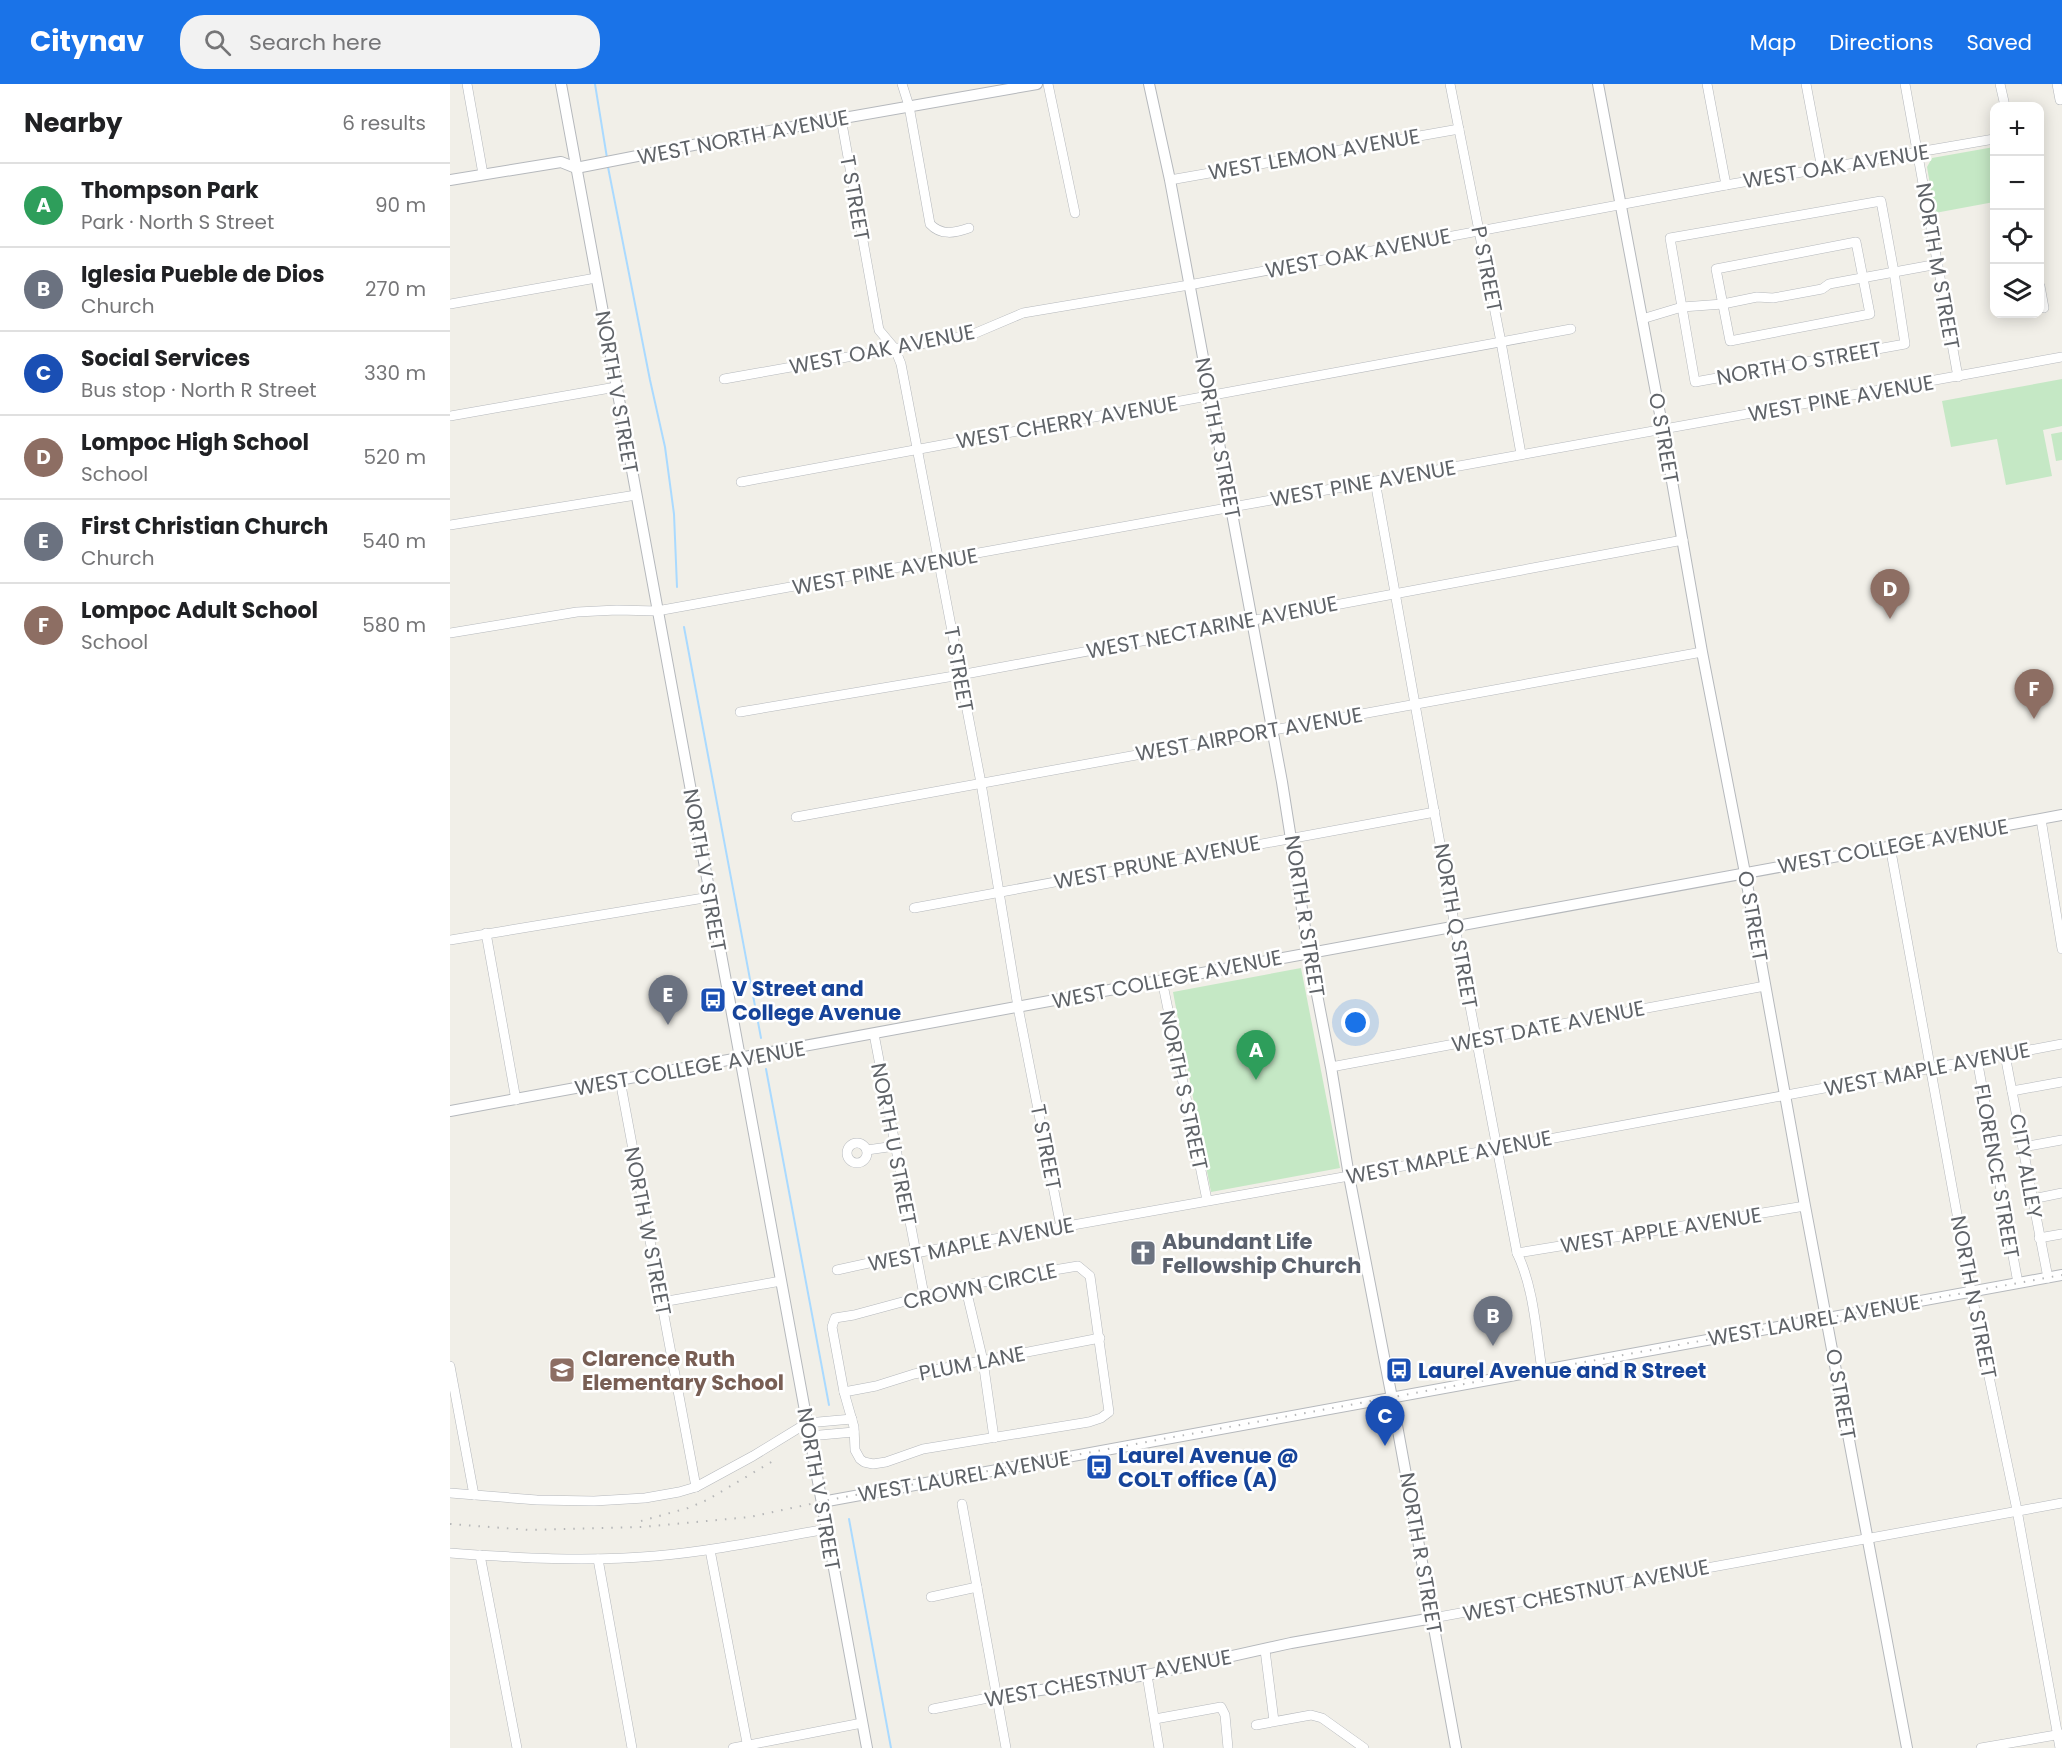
<!DOCTYPE html>
<meta charset="utf-8">
<style>
body{margin:0;font-family:Poppins,sans-serif;background:#f2f2f2;color:#202124}
.controls{position:absolute;right:18px;top:18px;display:grid;overflow:hidden;border-radius:12px;box-shadow:0 3px 15px #0003}
.controls button{width:54px;height:54px;display:grid;place-items:center;padding:0;border:0;border-bottom:2px solid #e0e0e0;background:#fff;color:#202124;font:30px sans-serif}
.you{position:absolute;left:906px;top:939px;width:21px;height:21px;margin:-15px;border:4px solid #fff;border-radius:50%;background:#1a73e8;box-shadow:0 0 0 9px #1a73e833}
.badge{display:grid;place-items:center;width:39px;height:39px;border-radius:50%;background:#1a73e8;color:#fff;font-size:20px;font-weight:700}
.pin{position:absolute;translate:-50% -50px;filter:drop-shadow(0 2px 3px #0008)}
.pin::after{content:'';position:absolute;top:32px;width:21px;height:18px;background:inherit;clip-path:polygon(0 0,100% 0,50% 100%)}
.list{margin:0;padding:0;list-style:none}
h2{display:flex;justify-content:space-between;align-items:center;height:78px;margin:0;padding:0 24px;font-size:26px}
h2 small{font-size:20px;font-weight:400;color:#757577}
.list li{display:grid;grid-template-columns:39px 1fr auto;gap:18px;align-items:center;box-sizing:border-box;height:84px;padding:0 24px;border-top:2px solid #e0e0e0}
.list b{display:block;font-size:22px;white-space:nowrap}
.list p{margin:0;font-size:20px;white-space:nowrap;color:#757577}
.list em{font-size:20px;font-style:normal;color:#757577}
.icon{flex:none;width:33px;height:33px;fill:none;stroke:currentColor;stroke-width:2;stroke-linecap:round;stroke-linejoin:round}
.map{position:relative;flex:none;width:1612px;height:1664px;overflow:hidden}
header{display:flex;align-items:center;gap:36px;box-sizing:border-box;height:84px;padding:0 30px;background:#1a73e8;color:#fff}
header strong{font-size:28px}
nav{display:flex;gap:33px;margin-inline-start:auto;font-size:21px}
.search{width:420px;height:54px;background:#f2f2f2;display:flex;align-items:center;gap:15px;box-sizing:border-box;padding:0 21px;border-radius:24px;color:#757577;font-size:22px}
main{display:flex}
aside{flex:1;background:#fff}
.map>svg:first-child{display:block}
.green{fill:#c5e8c5}
.lines{fill:none;stroke-linecap:round;stroke-linejoin:round}
.stream{stroke:#aadaff;stroke-width:2}
.minor-casing{stroke:#b5b8bc;stroke-width:10}
.tertiary-casing{stroke:#b5b8bc;stroke-width:12}
.minor{stroke:#fff;stroke-width:9}
.tertiary{stroke:#fff;stroke-width:10}
.rail{stroke:#b6b7b8;stroke-width:2;stroke-dasharray:1.5 8;stroke-linecap:butt}
.labels{text-anchor:middle;dominant-baseline:central;stroke-width:5;stroke-linejoin:round;paint-order:stroke}
.street-label{font-size:21px;fill:#5f6368;stroke:#fff}
.transit-label{font-size:21px;font-weight:bold;fill:#164399;stroke:#fff;text-anchor:start}
.worship-label{font-size:21px;font-weight:bold;fill:#5b616d;stroke:#fff;text-anchor:start}
.education-label{font-size:21px;font-weight:bold;fill:#785e54;stroke:#fff;text-anchor:start}
</style>
<header>
<strong>Citynav</strong>
<div class="search"><svg class="icon" aria-label="search" viewBox="0 0 24 24"><circle cx="10" cy="10" r="6"/><path d="M15 15l6 6"/></svg>Search here</div>
<nav><a>Map</a><a>Directions</a><a>Saved</a></nav>
</header>
<main>
<aside>
<h2>Nearby<small>6 results</small></h2>
<ul class="list">
<li><span class="badge" style="background:#2e9e5b">A</span><div><b>Thompson Park</b><p>Park · North S Street</p></div><em>90 m</em></li>
<li><span class="badge" style="background:#6b7280">B</span><div><b>Iglesia Pueble de Dios</b><p>Church</p></div><em>270 m</em></li>
<li><span class="badge" style="background:#1a4fb4">C</span><div><b>Social Services</b><p>Bus stop · North R Street</p></div><em>330 m</em></li>
<li><span class="badge" style="background:#8d6e63">D</span><div><b>Lompoc High School</b><p>School</p></div><em>520 m</em></li>
<li><span class="badge" style="background:#6b7280">E</span><div><b>First Christian Church</b><p>Church</p></div><em>540 m</em></li>
<li><span class="badge" style="background:#8d6e63">F</span><div><b>Lompoc Adult School</b><p>School</p></div><em>580 m</em></li>
</ul>
</aside>
<div class="map">
<svg width="1612" height="1664" viewBox="0 0 1612 1664">
<rect width="100%" height="100%" fill="#f1efe8"/>
<g class="green">
<polygon points="1544,63 1544,118 1485,129 1477,83 1482,74"/>
<polygon points="1612,295 1612,342 1593,346 1602,392 1556,401 1547,355 1501,363 1492,317"/>
<polygon points="1612,348 1612,376 1606,377 1601,350"/>
<polygon points="851,884 890,1084 761,1108 723,908"/>
</g>
<g class="lines">
<g class="stream">
<polyline points="145,0 157,74"/>
<polyline points="158,83 200,296 215,363 224,430 227,503"/>
<polyline points="234,543 311,954"/>
<polyline points="316,985 379,1321"/>
<polyline points="399,1435 441,1664"/>
</g>
<defs>
<g id="minor">
<polyline points="17,0 33,90"/>
<path d="M 452,0 L 459,22 L 480,140 C 491,152 505,149 519,144"/>
<polyline points="598,0 625,129"/>
<polyline points="1000,0 1051,258 1071,370"/>
<polyline points="1257,0 1276,101"/>
<polyline points="1356,0 1372,85"/>
<polyline points="1455,0 1508,293"/>
<polyline points="1550,0 1555,22"/>
<polyline points="1607,0 1610,16 1612,15"/>
<polyline points="391,34 429,246 445,265 451,280 531,699 568,923 611,1143"/>
<polyline points="720,96 1009,45"/>
<polygon points="1431,117 1444,188 1455,260 1245,298 1220,154"/>
<polygon points="1406,158 1420,230 1280,257 1266,185"/>
<polyline points="1590,202 1594,224"/>
<polyline points="0,220 146,194"/>
<polyline points="1192,235 1232,223 1273,220 1307,213 1323,214 1372,205 1379,200 1488,180"/>
<polyline points="274,295 521,251 573,229 739,201 1276,101 1544,55"/>
<polyline points="0,332 166,303"/>
<path d="M 925,397 L 1005,843 L 1067,1169 C 1084,1204 1086,1248 1092,1286"/>
<polyline points="291,398 1121,245"/>
<polyline points="0,441 186,411"/>
<polyline points="0,549 127,528 167,526 207,527 1612,273"/>
<polyline points="290,628 510,591 1233,456"/>
<polyline points="346,733 1252,568"/>
<polyline points="1591,735 1612,865"/>
<polyline points="1440,762 1521,1207 1567,1426 1610,1664"/>
<polyline points="464,824 985,728"/>
<polyline points="36,849 66,1016"/>
<polyline points="0,856 260,813"/>
<polyline points="712,896 757,1116"/>
<polyline points="424,950 474,1211"/>
<polyline points="1555,971 1598,1194"/>
<polyline points="1527,975 1568,1199"/>
<polyline points="881,983 1315,902"/>
<polyline points="170,996 246,1403"/>
<polyline points="1562,1007 1612,998"/>
<circle cx="407" cy="1069" r="10"/>
<polyline points="1573,1063 1612,1056"/>
<polyline points="417,1066 445,1062"/>
<polyline points="1582,1115 1612,1109"/>
<polyline points="1589,1154 1612,1150"/>
<polyline points="1067,1169 1355,1122"/>
<polygon points="628,1182 640,1192 659,1328 651,1334 639,1338 473,1365 436,1378 423,1380 414,1378 410,1375 405,1366 404,1343 394,1308 382,1243 385,1234 404,1231 515,1201"/>
<polyline points="387,1186 465,1169 899,1092 1612,960"/>
<polyline points="515,1201 533,1277 544,1354"/>
<polyline points="212,1218 331,1197"/>
<polyline points="0,1282 24,1411"/>
<polyline points="394,1308 426,1302 464,1290 650,1254"/>
<polyline points="359,1352 404,1348"/>
<polyline points="0,1409 87,1416 144,1417 195,1414 229,1408 246,1403 303,1372 357,1339 402,1335"/>
<polyline points="512,1420 556,1664"/>
<polyline points="260,1466 298,1664"/>
<path d="M 0,1469 C 68,1474 137,1478 205,1472 C 263,1467 320,1455 377,1445"/>
<polyline points="30,1471 67,1664"/>
<polyline points="148,1475 182,1664"/>
<polyline points="481,1513 527,1503"/>
<polyline points="983,1534 1612,1419"/>
<polyline points="815,1566 824,1637"/>
<polyline points="697,1591 709,1664"/>
<polyline points="483,1625 548,1612"/>
<polyline points="705,1635 771,1623 775,1631 778,1664"/>
<polyline points="806,1641 861,1631 872,1634 914,1664"/>
<polyline points="283,1664 412,1639"/>
<polyline points="1531,1664 1612,1650"/>
</g>
<g id="tertiary">
<polyline points="111,0 417,1664"/>
<polyline points="699,0 720,96 832,698 859,869 881,983 899,1092 942,1314 1006,1664"/>
<polyline points="1148,0 1213,346 1252,568 1295,789 1355,1122 1457,1664"/>
<polyline points="0,96 111,78 126,84 274,55 587,0"/>
<polyline points="0,1027 1612,731"/>
<polyline points="372,1418 1612,1191"/>
<polyline points="548,1612 697,1591 841,1559 983,1534"/>
</g>
</defs>
<use href="#minor" class="minor-casing"/>
<use href="#tertiary" class="tertiary-casing"/>
<use href="#minor" class="minor"/>
<use href="#tertiary" class="tertiary"/>
<g class="rail">
<polyline points="191,1437 238,1424 257,1416 328,1374"/>
<polyline points="0,1440 80,1446 192,1443 300,1433 384,1415 1612,1191"/>
</g>
</g>
<defs>
<symbol id="bus-square" viewBox="-11 -11 22 22"><rect x="-9" y="-9" width="18" height="18" rx="4" fill="#1a4fb4" stroke="#fff"/><path d="M-5-6H5V4H4V6H2V4H-2V6H-4V4H-5ZM-3.5-4V0h7V-4ZM-3.5 1.2v1.5H-2V1.2ZM2 1.2v1.5H3.5V1.2Z" fill="#fff"/></symbol>
<symbol id="church-square" viewBox="-11 -11 22 22"><rect x="-9" y="-9" width="18" height="18" rx="4" fill="#6b7280" stroke="#fff"/><path d="M-1.2-6h2.4v3.5h3.3v2.4h-3.3V6h-2.4V-.1h-3.3v-2.4h3.3Z" fill="#fff"/></symbol>
<symbol id="school-square" viewBox="-11 -11 22 22"><rect x="-9" y="-9" width="18" height="18" rx="4" fill="#8d6e63" stroke="#fff"/><path d="M0-5L7-2L0 1L-7-2ZM-4 1L0 2.5L4 1V4Q0 6-4 4Z" fill="#fff"/></symbol>
</defs>
<g fill-rule="evenodd">
<use href="#bus-square" x="248" y="901" width="30" height="30"/>
<use href="#church-square" x="678" y="1154" width="30" height="30"/>
<use href="#school-square" x="97" y="1271" width="30" height="30"/>
<use href="#bus-square" x="934" y="1271" width="30" height="30"/>
<use href="#bus-square" x="634" y="1368" width="30" height="30"/>
</g>
<g class="labels">
<g class="street-label">
<text transform="translate(293 53) rotate(-11)">WEST NORTH AVENUE</text>
<text transform="translate(864 70) rotate(-10)">WEST LEMON AVENUE</text>
<text transform="translate(1386 82) rotate(-9)">WEST OAK AVENUE</text>
<text transform="translate(405 114) rotate(80)">T STREET</text>
<text transform="translate(908 169) rotate(-11)">WEST OAK AVENUE</text>
<text transform="translate(1488 182) rotate(80)">NORTH M STREET</text>
<text transform="translate(1037 185) rotate(79)">P STREET</text>
<text transform="translate(432 265) rotate(-11)">WEST OAK AVENUE</text>
<text transform="translate(1349 279) rotate(-10)">NORTH O STREET</text>
<text transform="translate(167 308) rotate(80)">NORTH V STREET</text>
<text transform="translate(1391 314) rotate(-10)">WEST PINE AVENUE</text>
<text transform="translate(617 338) rotate(-10)">WEST CHERRY AVENUE</text>
<text transform="translate(768 354) rotate(79)">NORTH R STREET</text>
<text transform="translate(1214 354) rotate(80)">O STREET</text>
<text transform="translate(913 399) rotate(-10)">WEST PINE AVENUE</text>
<text transform="translate(435 487) rotate(-10)">WEST PINE AVENUE</text>
<text transform="translate(762 543) rotate(-11)">WEST NECTARINE AVENUE</text>
<text transform="translate(509 585) rotate(80)">T STREET</text>
<text transform="translate(799 650) rotate(-10)">WEST AIRPORT AVENUE</text>
<text transform="translate(1443 762) rotate(-10)">WEST COLLEGE AVENUE</text>
<text transform="translate(707 778) rotate(-11)">WEST PRUNE AVENUE</text>
<text transform="translate(255 786) rotate(80)">NORTH V STREET</text>
<text transform="translate(855 832) rotate(81)">NORTH R STREET</text>
<text transform="translate(1303 832) rotate(80)">O STREET</text>
<text transform="translate(1006 842) rotate(80)">NORTH Q STREET</text>
<text transform="translate(717 895) rotate(-11)">WEST COLLEGE AVENUE</text>
<text transform="translate(1098 942) rotate(-11)">WEST DATE AVENUE</text>
<text transform="translate(240 984) rotate(-10)">WEST COLLEGE AVENUE</text>
<text transform="translate(1477 985) rotate(-11)">WEST MAPLE AVENUE</text>
<text transform="translate(734 1006) rotate(78)">NORTH S STREET</text>
<text transform="translate(444 1060) rotate(79)">NORTH U STREET</text>
<text transform="translate(596 1063) rotate(79)">T STREET</text>
<text transform="translate(999 1073) rotate(-11)">WEST MAPLE AVENUE</text>
<text transform="translate(1576 1082) rotate(80)">CITY ALLEY</text>
<text transform="translate(1547 1087) rotate(80)">FLORENCE STREET</text>
<text transform="translate(1211 1146) rotate(-9)">WEST APPLE AVENUE</text>
<text transform="translate(198 1147) rotate(79)">NORTH W STREET</text>
<text transform="translate(521 1160) rotate(-11)">WEST MAPLE AVENUE</text>
<text transform="translate(530 1202) rotate(-12)">CROWN CIRCLE</text>
<text transform="translate(1524 1213) rotate(79)">NORTH N STREET</text>
<text transform="translate(1364 1236) rotate(-10)">WEST LAUREL AVENUE</text>
<text transform="translate(522 1279) rotate(-11)">PLUM LANE</text>
<text transform="translate(1391 1310) rotate(80)">O STREET</text>
<text transform="translate(514 1392) rotate(-10)">WEST LAUREL AVENUE</text>
<text transform="translate(369 1405) rotate(80)">NORTH V STREET</text>
<text transform="translate(971 1469) rotate(80)">NORTH R STREET</text>
<text transform="translate(1136 1506) rotate(-11)">WEST CHESTNUT AVENUE</text>
<text transform="translate(658 1594) rotate(-10)">WEST CHESTNUT AVENUE</text>
</g>
<g class="transit-label">
<text x="282" y="904">V Street and<tspan x="282" dy="24">College Avenue</tspan></text>
<text x="968" y="1286">Laurel Avenue and R Street</text>
<text x="668" y="1371">Laurel Avenue @<tspan x="668" dy="24">COLT office (A)</tspan></text>
</g>
<g class="worship-label">
<text x="712" y="1157">Abundant Life<tspan x="712" dy="24">Fellowship Church</tspan></text>
</g>
<g class="education-label">
<text x="132" y="1274">Clarence Ruth<tspan x="132" dy="24">Elementary School</tspan></text>
</g>
</g>
</svg>
<div class="controls">
<button>+</button>
<button>−</button>
<button><svg class="icon" aria-label="locate" viewBox="0 0 24 24"><circle cx="12" cy="12" r="6"/><path d="M12 2v4M12 18v4M2 12h4M18 12h4"/></svg></button>
<button><svg class="icon" aria-label="layers" viewBox="0 0 24 24"><path d="M12 4l9 5-9 5-9-5zM3 14l9 5 9-5"/></svg></button>
</div>
<div class="you"></div>
<div class="pin badge" style="left:806px;top:996px;background:#2e9e5b">A</div>
<div class="pin badge" style="left:1043px;top:1262px;background:#6b7280">B</div>
<div class="pin badge" style="left:935px;top:1362px;background:#1a4fb4">C</div>
<div class="pin badge" style="left:1440px;top:535px;background:#8d6e63">D</div>
<div class="pin badge" style="left:218px;top:941px;background:#6b7280">E</div>
<div class="pin badge" style="left:1584px;top:635px;background:#8d6e63">F</div>
</div>
</main>
